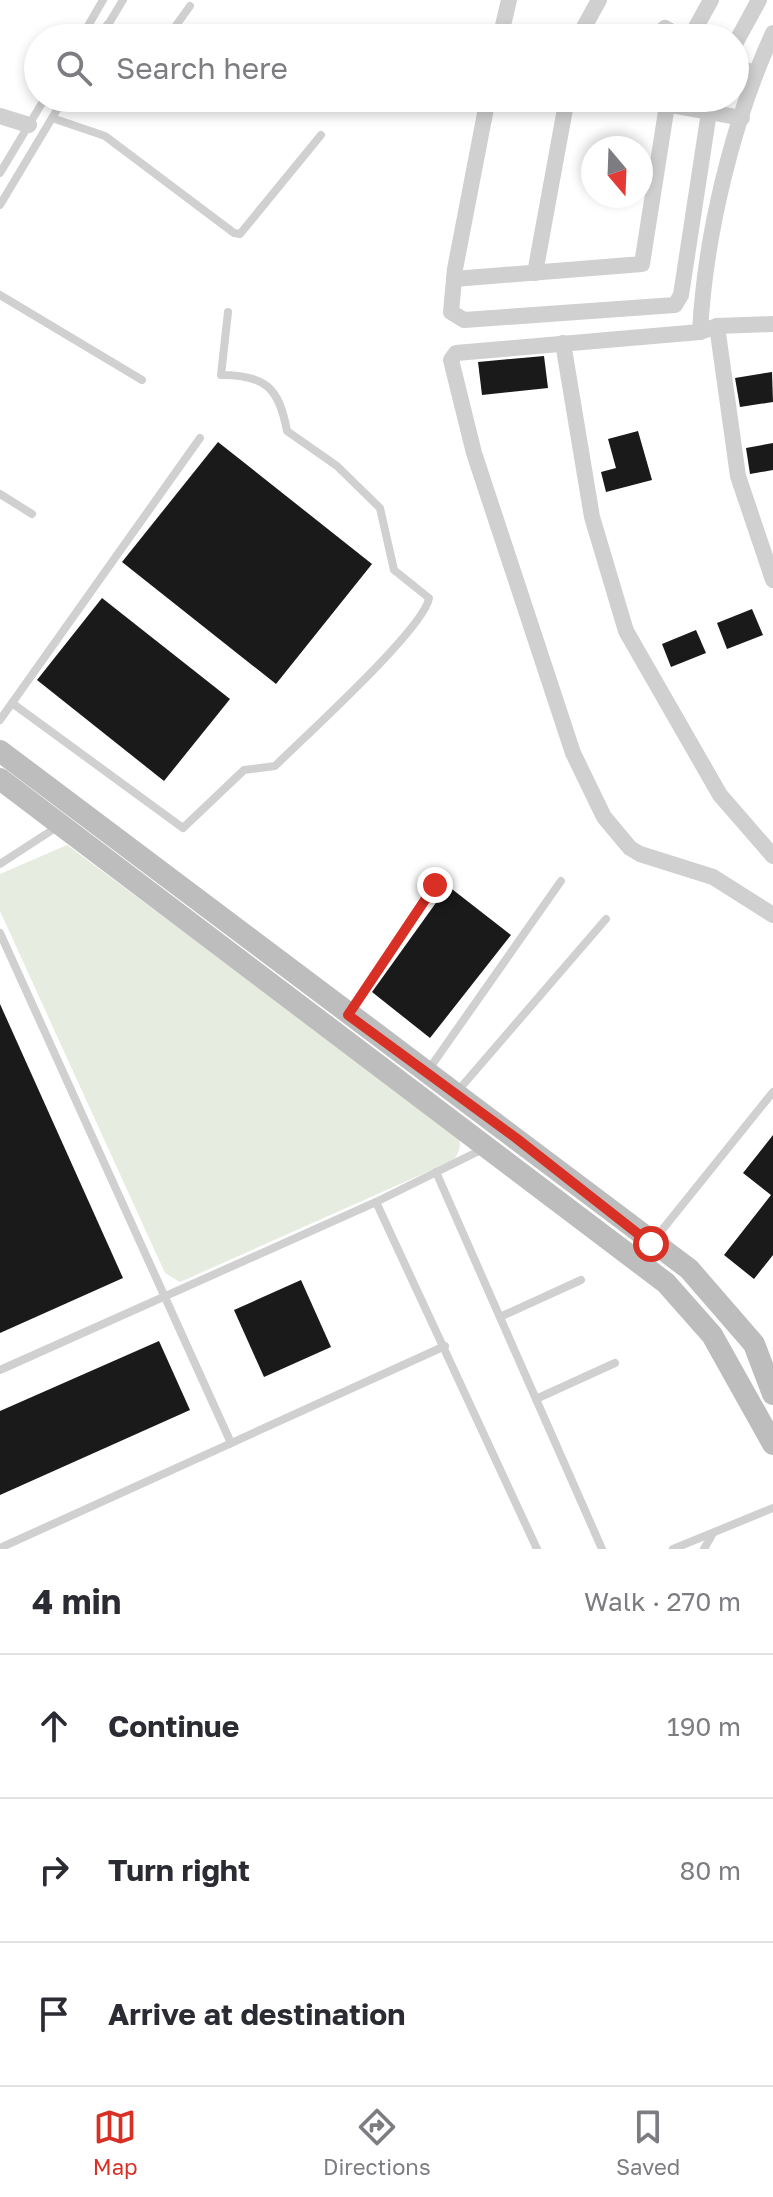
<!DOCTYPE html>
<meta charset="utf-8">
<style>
body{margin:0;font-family:"Golos Text",sans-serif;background:#f2f2f3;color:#2b2b33}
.compass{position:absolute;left:581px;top:136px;width:72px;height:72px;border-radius:50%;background:#fff;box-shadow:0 4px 12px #0003;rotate:161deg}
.stop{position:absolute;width:24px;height:24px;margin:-18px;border:6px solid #d93025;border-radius:50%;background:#fff}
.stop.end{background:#d93025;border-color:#fff;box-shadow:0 2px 8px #0008}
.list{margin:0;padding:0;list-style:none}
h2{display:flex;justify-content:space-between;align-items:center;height:104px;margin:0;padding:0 32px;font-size:34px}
h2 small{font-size:26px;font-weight:400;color:#7c7c81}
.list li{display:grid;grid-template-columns:52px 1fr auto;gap:24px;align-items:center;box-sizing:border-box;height:144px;padding:0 32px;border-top:2px solid #e1e1e2}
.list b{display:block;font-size:30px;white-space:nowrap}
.list em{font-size:26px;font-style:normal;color:#7c7c81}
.icon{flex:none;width:44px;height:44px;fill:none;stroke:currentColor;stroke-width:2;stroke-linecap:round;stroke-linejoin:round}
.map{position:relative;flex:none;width:773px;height:1549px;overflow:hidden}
.search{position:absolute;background:#fff;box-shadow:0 4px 12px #0003;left:24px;right:24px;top:24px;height:88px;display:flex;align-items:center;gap:20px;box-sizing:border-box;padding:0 28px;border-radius:44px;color:#7c7c81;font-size:30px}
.sheet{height:536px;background:#fff}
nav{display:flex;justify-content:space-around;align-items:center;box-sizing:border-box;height:112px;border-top:2px solid #e1e1e2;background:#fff;font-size:22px;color:#7c7c81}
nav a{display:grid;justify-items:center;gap:4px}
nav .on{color:#d93025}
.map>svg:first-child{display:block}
.green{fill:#e6ecdf}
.building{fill:#1a1a1a}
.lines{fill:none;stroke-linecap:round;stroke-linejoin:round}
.lane{stroke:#d0d0d0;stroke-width:8}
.street{stroke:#d0d0d0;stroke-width:16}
.secondary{stroke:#bdbdbd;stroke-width:22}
.route{stroke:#d93025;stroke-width:10}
</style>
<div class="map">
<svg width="773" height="1549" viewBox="0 0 773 1549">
<rect width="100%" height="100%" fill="#fff"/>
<path class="green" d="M 67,845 L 454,1132 C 463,1143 461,1148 454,1160 L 180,1282 L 165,1273 L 0,911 L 0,874 Z"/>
<g class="building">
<polygon points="544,356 548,388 482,395 478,362"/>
<polygon points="772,372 773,402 740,407 735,378"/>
<polygon points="638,431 652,480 606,492 601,472 616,468 608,439"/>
<polygon points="218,442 372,564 276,684 122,562"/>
<polygon points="773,443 773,470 750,474 746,448"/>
<polygon points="102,598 230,699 164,781 37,680"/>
<polygon points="752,609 763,635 727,649 717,623"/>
<polygon points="696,630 706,653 671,667 662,644"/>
<polygon points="448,886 511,935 430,1038 372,992"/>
<polygon points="0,1004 123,1278 0,1333"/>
<polygon points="773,1135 773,1255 754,1279 724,1255 771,1195 743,1173"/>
<polygon points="301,1280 331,1347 264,1377 234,1310"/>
<polygon points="159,1341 190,1410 0,1495 0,1411"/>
</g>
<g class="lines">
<g class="lane">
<polyline points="107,25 131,38"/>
<polyline points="81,38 103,0"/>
<polyline points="100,38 123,0"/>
<polyline points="167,38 190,6"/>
<polyline points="52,118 105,136 234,233 240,234 321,135"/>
<polyline points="0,173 45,98"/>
<polyline points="0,205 64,98"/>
<polyline points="0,295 142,380"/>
<polyline points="0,494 32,514"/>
<path d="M 12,703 L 183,828 L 244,770 L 275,766 C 303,738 425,628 429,598 L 394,570 L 380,508 L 337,466 L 287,431 C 279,388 266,375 221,375 L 228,312"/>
<polyline points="0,720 200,438"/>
<polyline points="0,864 60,825"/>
<polyline points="0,933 231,1443"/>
<polyline points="351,1011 435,885"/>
<polyline points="427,1072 561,881"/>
<polyline points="456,1093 606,919"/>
<polyline points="436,1172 602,1549"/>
<polyline points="376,1202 537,1549"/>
<polyline points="654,1240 773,1092"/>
<polyline points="500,1317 581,1280"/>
<polyline points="0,1370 376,1202 483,1149"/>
<polyline points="536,1399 615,1363"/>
<polyline points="0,1548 445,1346"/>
<polyline points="673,1549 773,1508"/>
<polyline points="704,1549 713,1533"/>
</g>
<g class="street">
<polyline points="500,38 509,0"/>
<polyline points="578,38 599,0"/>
<polyline points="654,38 665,28 684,38"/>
<polyline points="690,38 711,0"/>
<polyline points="735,44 759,0"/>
<polyline points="735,64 754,74"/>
<polyline points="488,98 455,269 451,312 464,320 675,305 681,295 709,112"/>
<polyline points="631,98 742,118"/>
<polyline points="0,116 29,125"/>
<polyline points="535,273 567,98"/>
<polyline points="454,279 642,264 667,105"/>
<polyline points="773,324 717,326 700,332 456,353 451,360 474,453 573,753 604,817 630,848 640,854 713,877 773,915"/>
<polyline points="717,326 738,476 773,580"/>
<path d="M 700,332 C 705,235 733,120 773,33"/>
<polyline points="563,343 592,517 626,631 720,795 773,856"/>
</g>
<g class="secondary">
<polyline points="0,751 689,1269 754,1344 773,1394"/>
<polyline points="0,779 666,1283 712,1335 773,1444"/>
</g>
</g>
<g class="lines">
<polyline class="route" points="435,885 348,1015 516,1138 651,1244"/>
</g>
</svg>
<svg class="compass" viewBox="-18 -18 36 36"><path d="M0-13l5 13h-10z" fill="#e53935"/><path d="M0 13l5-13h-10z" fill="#7c7c81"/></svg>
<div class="stop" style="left:651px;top:1244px"></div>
<div class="stop end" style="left:435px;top:885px"></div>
<div class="search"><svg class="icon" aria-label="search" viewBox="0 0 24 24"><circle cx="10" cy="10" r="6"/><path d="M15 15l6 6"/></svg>Search here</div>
</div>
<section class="sheet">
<h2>4 min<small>Walk · 270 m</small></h2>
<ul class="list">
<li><svg class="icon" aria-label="ahead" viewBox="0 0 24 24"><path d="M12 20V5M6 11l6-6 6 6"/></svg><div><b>Continue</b></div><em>190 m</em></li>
<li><svg class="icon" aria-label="right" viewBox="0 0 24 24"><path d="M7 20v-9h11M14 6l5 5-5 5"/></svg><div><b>Turn right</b></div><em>80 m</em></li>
<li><svg class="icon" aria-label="arrive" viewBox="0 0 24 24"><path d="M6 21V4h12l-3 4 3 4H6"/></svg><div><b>Arrive at destination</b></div></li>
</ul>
</section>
<nav>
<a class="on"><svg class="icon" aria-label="map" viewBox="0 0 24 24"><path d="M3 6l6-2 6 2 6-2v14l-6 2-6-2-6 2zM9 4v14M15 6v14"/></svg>Map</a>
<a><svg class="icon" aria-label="directions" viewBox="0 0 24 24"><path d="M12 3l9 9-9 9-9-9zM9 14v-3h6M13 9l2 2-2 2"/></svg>Directions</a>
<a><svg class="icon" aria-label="saved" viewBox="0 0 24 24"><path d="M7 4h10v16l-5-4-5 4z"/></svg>Saved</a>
</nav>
